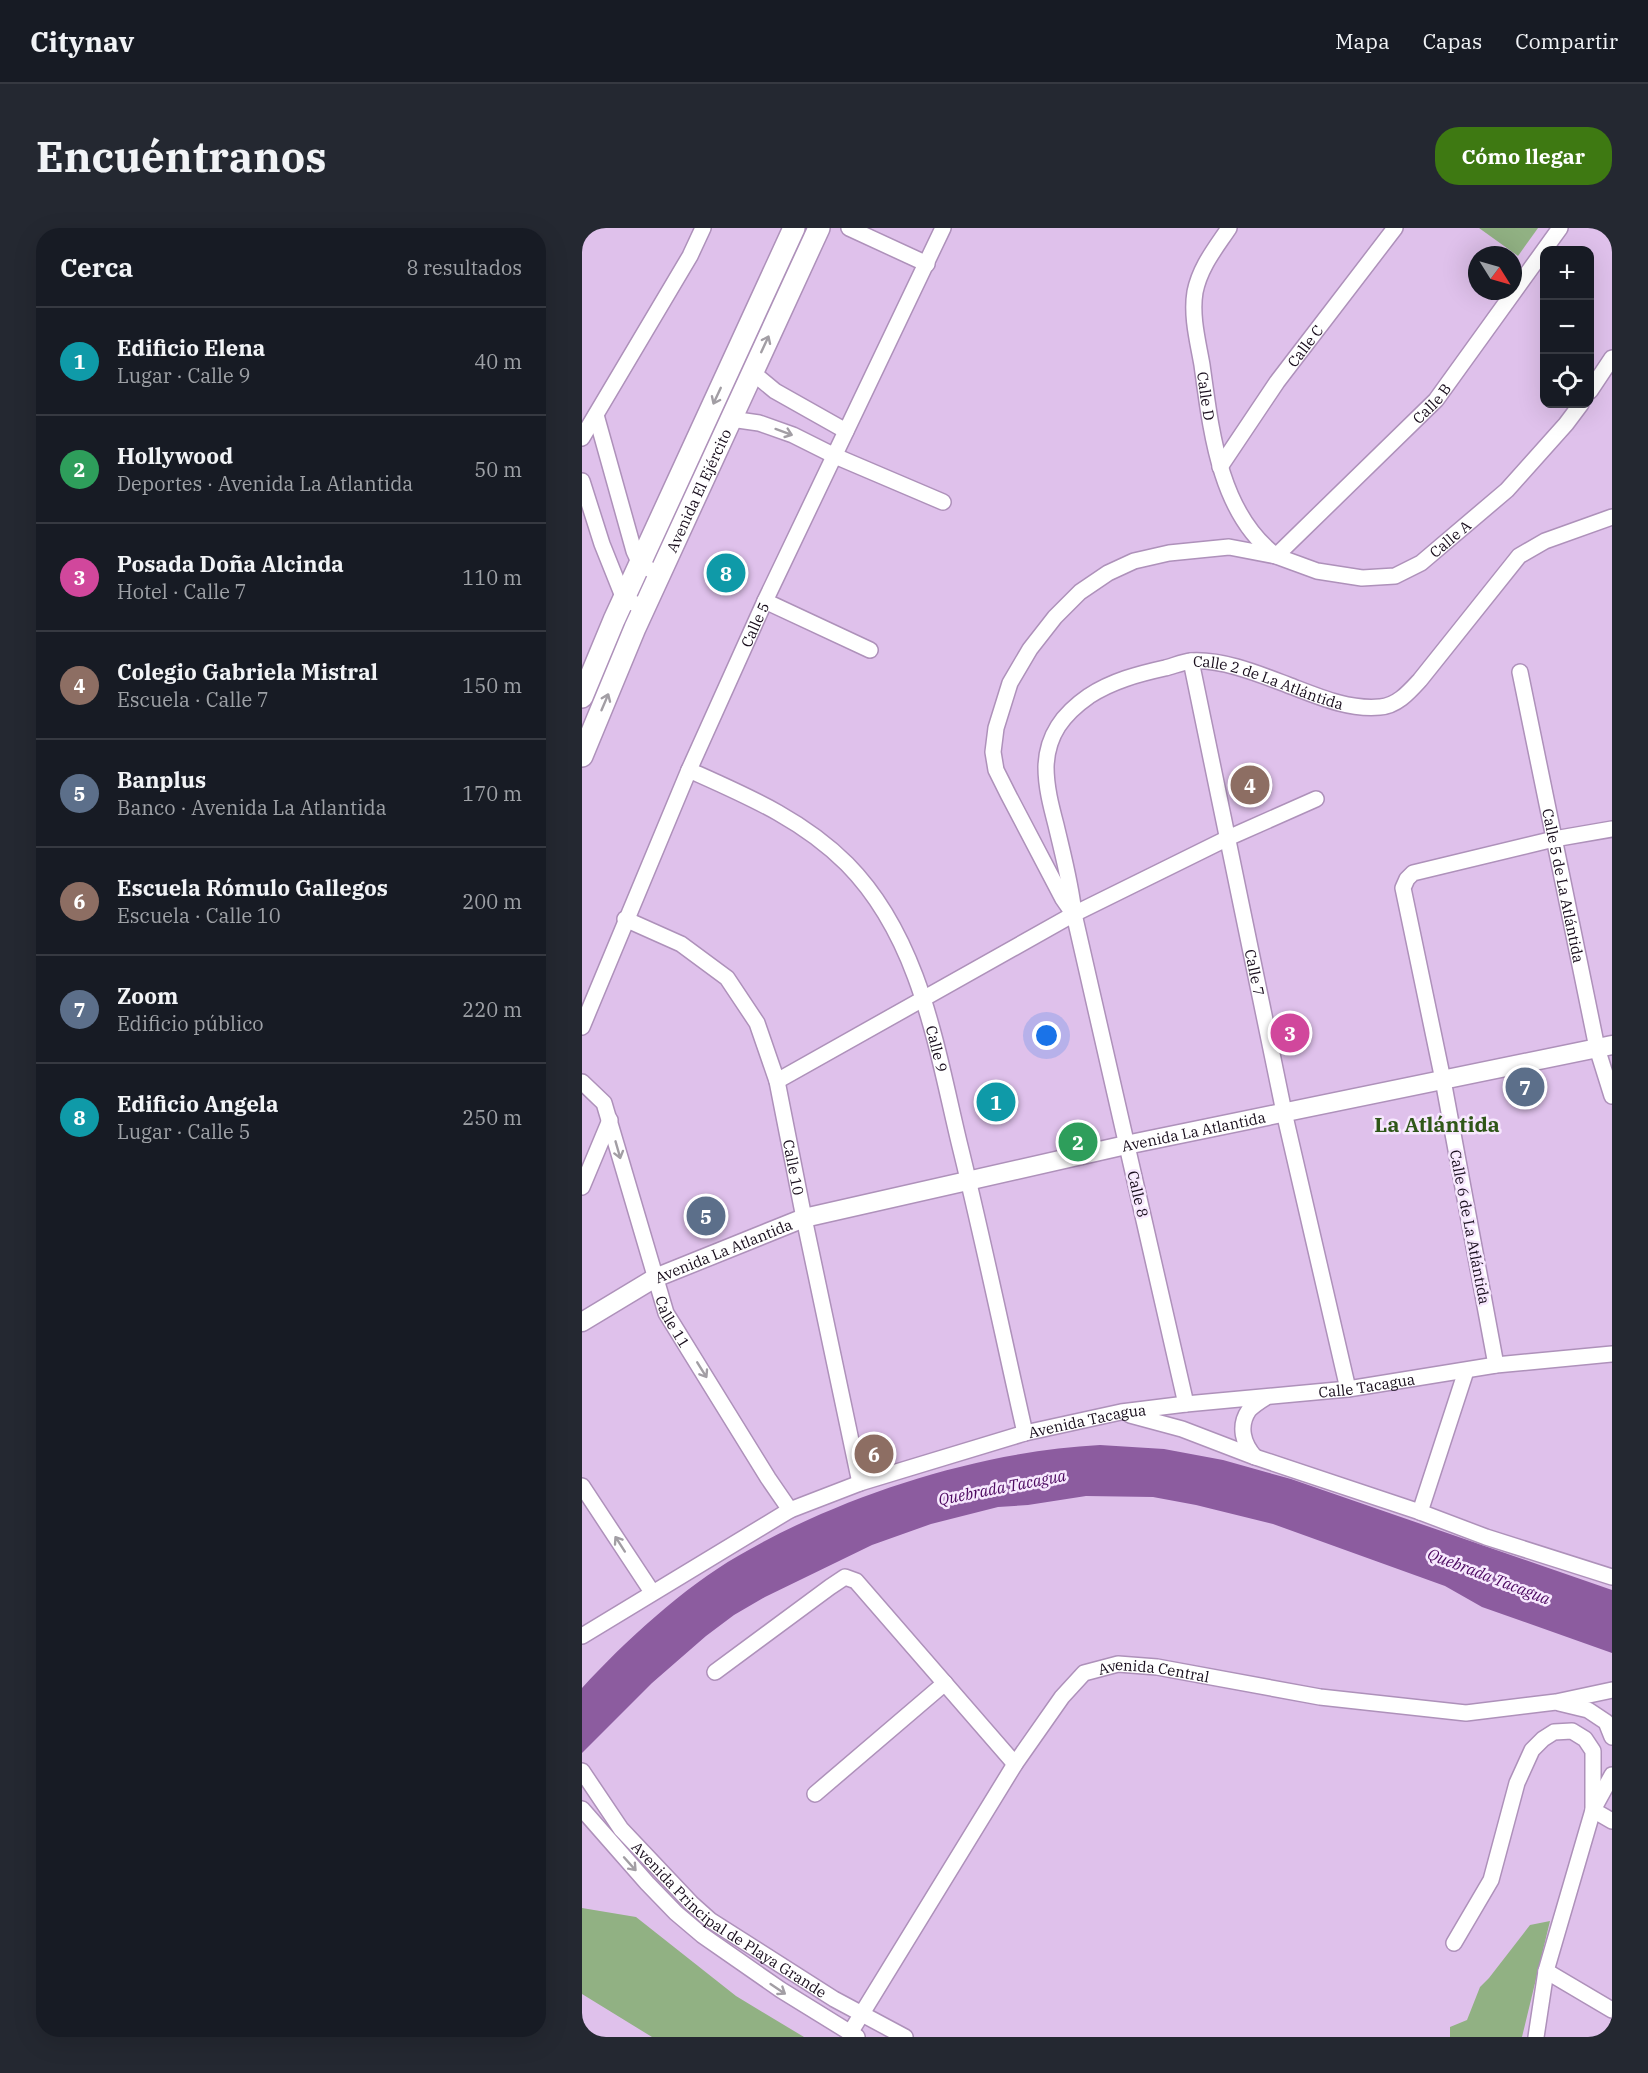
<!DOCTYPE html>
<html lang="es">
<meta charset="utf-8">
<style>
body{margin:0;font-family:"IBM Plex Serif",serif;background:#242831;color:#f1f3f6}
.controls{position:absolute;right:18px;top:18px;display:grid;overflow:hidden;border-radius:12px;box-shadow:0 6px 24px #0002}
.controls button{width:54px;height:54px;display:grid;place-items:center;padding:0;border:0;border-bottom:2px solid #363941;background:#171b24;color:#f1f3f6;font:30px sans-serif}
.compass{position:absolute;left:886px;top:18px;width:54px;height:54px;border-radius:50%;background:#171b24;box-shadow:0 6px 24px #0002;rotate:127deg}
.you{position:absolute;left:465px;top:808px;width:21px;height:21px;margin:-15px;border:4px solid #fff;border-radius:50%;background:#1a73e8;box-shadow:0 0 0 9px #1a73e833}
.badge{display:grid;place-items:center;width:39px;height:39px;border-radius:50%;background:#3e7912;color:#fff;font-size:20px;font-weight:700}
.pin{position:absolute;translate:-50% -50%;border:3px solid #fff;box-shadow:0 2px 6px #0006}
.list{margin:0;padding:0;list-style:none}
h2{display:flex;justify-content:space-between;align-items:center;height:78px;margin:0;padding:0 24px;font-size:26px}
h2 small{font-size:20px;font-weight:400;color:#9ea1a6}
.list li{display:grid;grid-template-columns:39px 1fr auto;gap:18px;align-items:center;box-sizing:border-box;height:108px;padding:0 24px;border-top:2px solid #363941}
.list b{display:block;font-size:22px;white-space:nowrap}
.list p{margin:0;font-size:20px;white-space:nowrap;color:#9ea1a6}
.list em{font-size:20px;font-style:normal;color:#9ea1a6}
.icon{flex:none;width:33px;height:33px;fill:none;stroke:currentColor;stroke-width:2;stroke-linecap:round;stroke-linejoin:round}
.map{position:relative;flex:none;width:1030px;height:1809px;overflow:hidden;border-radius:24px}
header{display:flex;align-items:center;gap:36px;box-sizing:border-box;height:84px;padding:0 30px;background:#171b24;border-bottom:2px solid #363941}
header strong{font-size:28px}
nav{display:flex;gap:33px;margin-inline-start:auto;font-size:21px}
.intro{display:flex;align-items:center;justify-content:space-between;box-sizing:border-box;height:144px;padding:0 36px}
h1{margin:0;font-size:42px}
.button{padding:15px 27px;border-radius:24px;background:#3e7912;color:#fff;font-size:21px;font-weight:700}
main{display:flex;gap:36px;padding:0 36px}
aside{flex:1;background:#171b24;border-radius:24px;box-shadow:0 6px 24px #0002}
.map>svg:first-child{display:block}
.green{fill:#91b183}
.water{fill:#8c5c9f}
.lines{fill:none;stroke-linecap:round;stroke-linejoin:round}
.minor-casing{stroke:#ae91ba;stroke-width:18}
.tertiary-casing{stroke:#ae91ba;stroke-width:21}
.secondary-casing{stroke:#ae91ba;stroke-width:24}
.minor{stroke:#fff;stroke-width:15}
.tertiary{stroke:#fff;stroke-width:18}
.secondary{stroke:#fff;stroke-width:21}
.oneway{stroke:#a29ea4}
.labels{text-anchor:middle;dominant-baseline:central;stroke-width:5;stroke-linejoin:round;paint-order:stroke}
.street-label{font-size:15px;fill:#170c1b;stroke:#f7e8fe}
.water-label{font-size:16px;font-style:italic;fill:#4c0860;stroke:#f7e8fe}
.district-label{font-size:21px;font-weight:bold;fill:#2f5618;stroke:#f7e8fe}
</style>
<header>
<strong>Citynav</strong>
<nav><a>Mapa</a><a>Capas</a><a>Compartir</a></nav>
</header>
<div class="intro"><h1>Encuéntranos</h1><a class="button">Cómo llegar</a></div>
<main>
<aside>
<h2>Cerca<small>8 resultados</small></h2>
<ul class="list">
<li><span class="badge" style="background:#0f9aa8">1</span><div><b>Edificio Elena</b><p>Lugar · Calle 9</p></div><em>40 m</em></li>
<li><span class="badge" style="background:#2e9e5b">2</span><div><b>Hollywood</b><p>Deportes · Avenida La Atlantida</p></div><em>50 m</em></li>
<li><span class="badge" style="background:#d1479c">3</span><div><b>Posada Doña Alcinda</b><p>Hotel · Calle 7</p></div><em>110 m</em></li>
<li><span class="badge" style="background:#8d6e63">4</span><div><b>Colegio Gabriela Mistral</b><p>Escuela · Calle 7</p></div><em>150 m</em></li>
<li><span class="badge" style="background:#5c6f8a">5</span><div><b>Banplus</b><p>Banco · Avenida La Atlantida</p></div><em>170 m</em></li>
<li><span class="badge" style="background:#8d6e63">6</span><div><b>Escuela Rómulo Gallegos</b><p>Escuela · Calle 10</p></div><em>200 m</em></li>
<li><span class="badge" style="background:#5c6f8a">7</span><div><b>Zoom</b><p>Edificio público</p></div><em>220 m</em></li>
<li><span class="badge" style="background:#0f9aa8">8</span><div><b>Edificio Angela</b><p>Lugar · Calle 5</p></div><em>250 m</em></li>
</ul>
</aside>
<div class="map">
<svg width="1030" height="1809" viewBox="0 0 1030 1809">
<rect width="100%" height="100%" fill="#dfc1eb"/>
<g class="green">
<polygon points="897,0 956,0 936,28"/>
<polygon points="0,1680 54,1689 154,1768 222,1809 70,1809 0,1766"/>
<polygon points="968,1693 940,1809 868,1809 868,1799 885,1792 898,1759 907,1750 948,1697"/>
</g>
<path class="water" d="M 518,1217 L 582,1221 L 641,1232 L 709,1251 L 1030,1362 L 1030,1425 L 900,1379 L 863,1358 L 691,1296 L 614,1277 L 571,1269 L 504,1268 L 446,1277 L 416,1279 L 349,1296 L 290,1317 L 183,1369 L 152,1387 L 124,1408 L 70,1455 L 0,1525 L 0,1460 C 42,1414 102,1359 156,1328 C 260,1267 398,1223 518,1217 Z"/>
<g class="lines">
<defs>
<g id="minor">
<polyline points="267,0 345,36"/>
<path id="s1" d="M 647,0 C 633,21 618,39 613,64 C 609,88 616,114 620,137 C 629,202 637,283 692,326"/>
<polyline points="170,144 193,163 264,203"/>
<polyline points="1008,163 1030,130"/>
<polyline points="14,187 52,323 58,336 78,347"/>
<polyline points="149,191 177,195 211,207 253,228 361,274"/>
<polyline points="0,210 108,28 121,0"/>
<path id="s2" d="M 638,239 L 695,154 L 813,0"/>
<polyline points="0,253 20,316 42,371 63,380"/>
<path id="s3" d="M 694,328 L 854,172 L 978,0"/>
<polyline points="183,373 288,422"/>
<path id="s4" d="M 609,433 L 702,884 L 766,1161"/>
<path id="s5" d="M 938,444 L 1015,820 L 1030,868"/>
<path id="s6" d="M 107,542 C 165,568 220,591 265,636 C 338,710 354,818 377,914 C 401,1011 421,1108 443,1205"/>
<path id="s7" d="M 490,684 L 481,671 L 426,566 L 414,542 L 411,524 L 414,500 L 428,455 L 448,421 L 473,389 L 498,364 L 526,345 L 552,333 L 587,325 L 647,319 L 694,328 L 735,343 L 780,350 L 813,348 L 839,335 L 925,262 L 984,196 L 999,176"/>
<path id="s8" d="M 43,691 L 99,716 L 145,750 L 175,795 L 195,853 L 222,990 L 278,1255"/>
<path id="s9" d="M 0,799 L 107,542 L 183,373 L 361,0"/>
<polyline points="195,853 492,686 646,610 734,571"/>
<path id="s10" d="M 0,854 L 22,875 L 84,1085 L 186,1250 L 208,1282"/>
<polyline points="0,959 28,892"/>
<polyline points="914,1137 861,852 821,660 825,651 831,645 972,611 1030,601"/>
<path id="s11" d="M 604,1176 L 492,686 C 489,656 481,627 474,597 C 469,578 464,559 464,539 C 465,507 481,486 507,468 C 530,453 556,446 583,440 C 591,438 601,434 609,433 C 641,431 677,446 706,457 C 735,468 766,482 798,479 C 815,478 827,464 838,452 L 937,328 L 963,313 L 1030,289"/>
<polyline points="548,1187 600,1201 673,1229 838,1284 904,1309 1030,1349"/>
<path d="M 673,1229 C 661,1216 656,1198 667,1182 C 671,1178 678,1173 683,1170"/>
<polyline points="0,1258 70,1364"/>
<polyline points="838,1284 884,1143"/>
<path id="s12" d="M 0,1408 L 208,1282 L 278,1255 L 443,1205 L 539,1184 L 604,1176 L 766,1161 L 914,1137 L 1030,1126"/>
<polyline points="133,1444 248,1359 263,1349 274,1353 433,1536"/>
<polyline points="977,1475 1006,1482 1024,1494 1030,1509"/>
<path id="s13" d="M 0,1543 L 39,1601 L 109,1675 L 128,1692 L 252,1771 L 323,1809"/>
<polyline points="233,1566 363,1455"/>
<polyline points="0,1581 65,1655 94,1685 120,1707 199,1762 275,1809"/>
<polyline points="872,1715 909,1652 935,1555 950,1522 961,1511 972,1504 990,1503 1003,1511 1011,1523 1011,1582 1030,1593"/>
<polyline points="964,1743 1030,1782"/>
<path id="s14" d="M 268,1805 L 433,1536 L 480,1469 L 502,1445 L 536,1436 L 575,1439 L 738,1469 L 884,1485 L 974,1474 L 1030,1462"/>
<polyline points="954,1809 964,1743 1011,1582 1030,1547"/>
</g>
<g id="tertiary">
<path id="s15" d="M 0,1094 L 73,1050 L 222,990 L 544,917 L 1030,817"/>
</g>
<g id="secondary">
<polyline points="0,469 32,392 212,0"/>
<path id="s16" d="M 0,528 L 53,400 L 237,0"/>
</g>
</defs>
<use href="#minor" class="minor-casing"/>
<use href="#tertiary" class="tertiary-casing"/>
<use href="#secondary" class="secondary-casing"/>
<use href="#minor" class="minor"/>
<use href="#tertiary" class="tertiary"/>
<use href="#secondary" class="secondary"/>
</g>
<defs><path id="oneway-shaft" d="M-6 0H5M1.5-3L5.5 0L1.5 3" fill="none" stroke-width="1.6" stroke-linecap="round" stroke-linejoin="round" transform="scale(1.5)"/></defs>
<g class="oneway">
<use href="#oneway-shaft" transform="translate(183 116) rotate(-65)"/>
<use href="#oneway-shaft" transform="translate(135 168) rotate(115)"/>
<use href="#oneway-shaft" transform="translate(202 204) rotate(20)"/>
<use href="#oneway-shaft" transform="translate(23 474) rotate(-67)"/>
<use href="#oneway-shaft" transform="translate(36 922) rotate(74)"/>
<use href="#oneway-shaft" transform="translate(120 1142) rotate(58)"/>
<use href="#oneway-shaft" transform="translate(38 1316) rotate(-123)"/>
<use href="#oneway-shaft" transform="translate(48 1636) rotate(48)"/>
<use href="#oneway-shaft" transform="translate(196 1761) rotate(34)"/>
</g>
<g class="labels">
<g class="street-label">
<text stroke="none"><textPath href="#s2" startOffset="148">Calle C</textPath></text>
<text stroke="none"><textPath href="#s1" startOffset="178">Calle D</textPath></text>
<text stroke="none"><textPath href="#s3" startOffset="218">Calle B</textPath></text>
<text stroke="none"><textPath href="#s16" startOffset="290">Avenida El Ejército</textPath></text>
<text stroke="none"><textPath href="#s7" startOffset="762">Calle A</textPath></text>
<text stroke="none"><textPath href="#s9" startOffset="438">Calle 5</textPath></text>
<text stroke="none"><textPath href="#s11" startOffset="928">Calle 2 de La Atlántida</textPath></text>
<text stroke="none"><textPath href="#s5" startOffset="218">Calle 5 de La Atlántida</textPath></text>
<text stroke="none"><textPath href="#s4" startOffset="318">Calle 7</textPath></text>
<text stroke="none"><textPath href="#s6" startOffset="393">Calle 9</textPath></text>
<text stroke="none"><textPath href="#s15" startOffset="645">Avenida La Atlantida</textPath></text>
<text stroke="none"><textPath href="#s8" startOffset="322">Calle 10</textPath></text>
<text transform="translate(556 966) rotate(77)">Calle 8</text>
<text transform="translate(888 999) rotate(79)">Calle 6 de La Atlántida</text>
<text stroke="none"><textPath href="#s15" startOffset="159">Avenida La Atlantida</textPath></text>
<text stroke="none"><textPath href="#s10" startOffset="260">Calle 11</textPath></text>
<text stroke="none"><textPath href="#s12" startOffset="836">Calle Tacagua</textPath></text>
<text stroke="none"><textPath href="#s12" startOffset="554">Avenida Tacagua</textPath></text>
<text stroke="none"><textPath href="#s14" startOffset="501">Avenida Central</textPath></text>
<text stroke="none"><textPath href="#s13" startOffset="212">Avenida Principal de Playa Grande</textPath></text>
</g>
<g class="water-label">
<text transform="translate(420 1259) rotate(-11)">Quebrada Tacagua</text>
<text transform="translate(907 1348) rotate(21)">Quebrada Tacagua</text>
</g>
<g class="district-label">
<text x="855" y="896">La Atlántida</text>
</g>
</g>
</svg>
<div class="controls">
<button>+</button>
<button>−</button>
<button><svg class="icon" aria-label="locate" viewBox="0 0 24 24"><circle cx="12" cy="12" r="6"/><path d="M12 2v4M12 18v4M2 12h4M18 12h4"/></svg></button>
</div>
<svg class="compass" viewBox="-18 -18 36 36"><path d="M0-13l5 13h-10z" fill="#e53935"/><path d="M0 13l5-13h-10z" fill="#9ea1a6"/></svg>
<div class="you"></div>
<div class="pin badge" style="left:414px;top:874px;background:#0f9aa8">1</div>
<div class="pin badge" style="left:496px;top:914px;background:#2e9e5b">2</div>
<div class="pin badge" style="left:708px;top:805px;background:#d1479c">3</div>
<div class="pin badge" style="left:668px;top:557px;background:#8d6e63">4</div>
<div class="pin badge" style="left:124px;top:988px;background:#5c6f8a">5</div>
<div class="pin badge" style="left:292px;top:1226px;background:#8d6e63">6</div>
<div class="pin badge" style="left:943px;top:859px;background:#5c6f8a">7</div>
<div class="pin badge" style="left:144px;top:345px;background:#0f9aa8">8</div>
</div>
</main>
